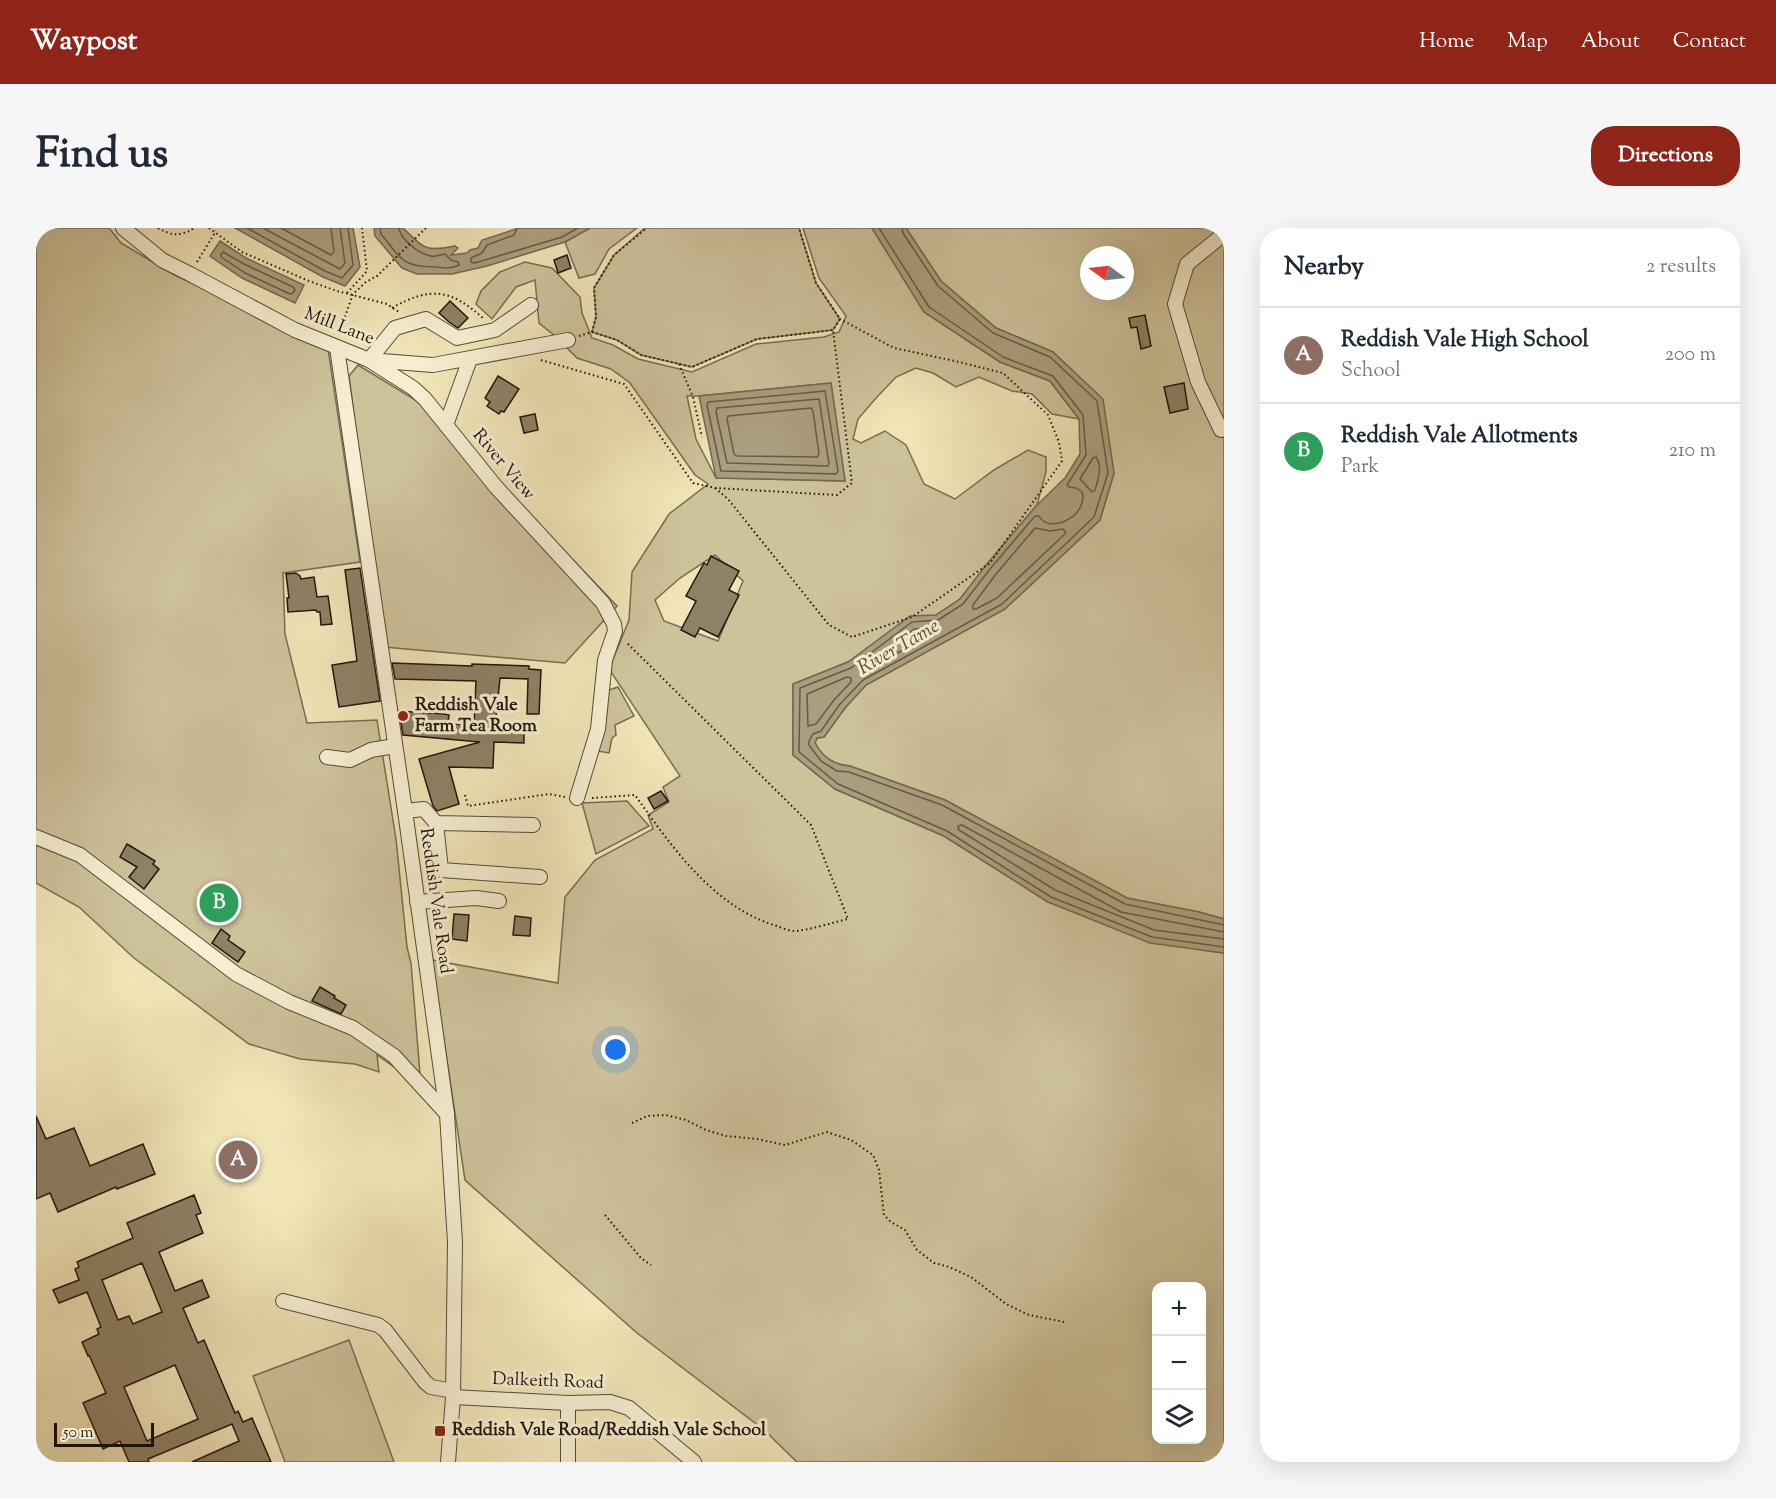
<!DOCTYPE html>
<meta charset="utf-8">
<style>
body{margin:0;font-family:"Sorts Mill Goudy",serif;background:#f6f6f7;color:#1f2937}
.controls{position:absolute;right:18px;bottom:18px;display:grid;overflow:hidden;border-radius:12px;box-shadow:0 6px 24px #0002}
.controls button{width:54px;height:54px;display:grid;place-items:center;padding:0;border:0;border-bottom:2px solid #e0e1e3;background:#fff;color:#1f2937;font:30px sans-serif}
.compass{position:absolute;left:1044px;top:18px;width:54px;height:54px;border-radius:50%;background:#fff;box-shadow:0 6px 24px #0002;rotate:285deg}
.scale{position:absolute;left:18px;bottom:15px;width:100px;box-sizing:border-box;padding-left:6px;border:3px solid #23150c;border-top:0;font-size:16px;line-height:21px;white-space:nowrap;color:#23150c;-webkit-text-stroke:4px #f6eed1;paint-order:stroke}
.you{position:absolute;left:580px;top:822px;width:21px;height:21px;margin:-15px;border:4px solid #fff;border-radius:50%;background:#1a73e8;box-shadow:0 0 0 9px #1a73e833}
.badge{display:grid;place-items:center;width:39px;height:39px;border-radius:50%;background:#8f2418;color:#fff;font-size:20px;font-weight:700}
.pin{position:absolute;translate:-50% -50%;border:3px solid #fff;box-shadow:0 2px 6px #0006}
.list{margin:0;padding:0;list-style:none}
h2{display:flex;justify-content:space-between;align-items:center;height:78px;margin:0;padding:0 24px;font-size:26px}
h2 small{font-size:20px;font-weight:400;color:#747a83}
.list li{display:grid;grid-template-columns:39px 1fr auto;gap:18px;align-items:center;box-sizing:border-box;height:96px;padding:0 24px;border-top:2px solid #e0e1e3}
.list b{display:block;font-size:22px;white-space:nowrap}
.list p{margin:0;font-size:20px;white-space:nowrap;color:#747a83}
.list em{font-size:20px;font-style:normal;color:#747a83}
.icon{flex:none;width:33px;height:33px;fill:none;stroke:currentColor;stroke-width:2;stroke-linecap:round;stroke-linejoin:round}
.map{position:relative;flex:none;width:1188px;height:1234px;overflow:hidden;border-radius:24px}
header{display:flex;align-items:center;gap:36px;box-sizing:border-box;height:84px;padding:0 30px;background:#8f2418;color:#fff}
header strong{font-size:28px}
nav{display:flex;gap:33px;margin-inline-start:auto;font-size:21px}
.intro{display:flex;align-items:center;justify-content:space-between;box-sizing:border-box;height:144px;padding:0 36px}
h1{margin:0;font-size:42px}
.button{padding:15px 27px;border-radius:24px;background:#8f2418;color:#fff;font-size:21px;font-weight:700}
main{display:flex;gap:36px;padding:0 36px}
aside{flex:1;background:#fff;border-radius:24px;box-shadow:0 6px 24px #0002}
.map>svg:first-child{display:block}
.green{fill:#cec29b;stroke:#786c54;stroke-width:1.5;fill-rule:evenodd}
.water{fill:#ab9e7e;stroke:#756750;stroke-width:1.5}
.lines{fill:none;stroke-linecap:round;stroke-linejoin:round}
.shore{stroke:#675a45;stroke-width:1.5}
.building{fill:#8e8165;stroke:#23150c;stroke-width:1.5;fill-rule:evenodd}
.minor-casing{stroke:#564937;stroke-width:16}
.path{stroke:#23150c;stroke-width:2;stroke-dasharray:1.5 3;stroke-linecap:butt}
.minor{stroke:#f6eed1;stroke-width:14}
.poi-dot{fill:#8f2418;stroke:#f6eed1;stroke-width:2}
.labels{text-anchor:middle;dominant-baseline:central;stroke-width:6;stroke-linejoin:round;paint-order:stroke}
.street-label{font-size:18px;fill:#23150c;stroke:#f6eed1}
.poi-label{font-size:18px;font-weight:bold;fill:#23150c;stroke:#f6eed1;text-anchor:start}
.water-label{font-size:20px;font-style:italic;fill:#594c3a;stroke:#f6eed1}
</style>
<header>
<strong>Waypost</strong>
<nav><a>Home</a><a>Map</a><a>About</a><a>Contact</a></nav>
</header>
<div class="intro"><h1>Find us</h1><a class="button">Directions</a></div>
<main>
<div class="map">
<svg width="1188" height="1234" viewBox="0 0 1188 1234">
<rect width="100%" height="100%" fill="#f1e5b8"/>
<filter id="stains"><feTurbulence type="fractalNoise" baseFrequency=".00333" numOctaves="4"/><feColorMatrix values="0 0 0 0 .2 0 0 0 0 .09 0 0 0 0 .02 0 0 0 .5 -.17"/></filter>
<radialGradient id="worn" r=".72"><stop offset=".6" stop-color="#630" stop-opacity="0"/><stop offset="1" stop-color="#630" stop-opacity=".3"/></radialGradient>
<g class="green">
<polygon points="0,0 73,0 85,15 137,46 292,121 324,334 247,345 249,406 271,495 341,492 360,611 371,719 375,735 385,858 341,827 343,844 319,836 264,831 213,816 98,730 43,679 0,655"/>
<polygon points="554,0 601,0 573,21 559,46 543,50 529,14"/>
<polygon points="609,0 763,0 780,55 804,91 797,102 721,111 656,139 605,127 581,112 556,104 560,89 558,60 578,27"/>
<path d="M 767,0 L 836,0 L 888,84 L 964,134 L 1014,153 L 1043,191 L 1016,186 L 996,166 L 976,163 L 943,149 L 920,159 L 897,145 L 880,140 L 860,149 L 841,169 L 822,191 L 817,211 L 825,215 L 849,203 L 870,217 L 888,256 L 919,271 L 958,242 L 992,222 L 1010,229 L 1010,244 L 1001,277 L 924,371 L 900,387 L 812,434 L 757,456 L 757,527 L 799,561 L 908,608 L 1012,674 L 1166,722 L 1188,725 L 1188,1234 L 761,1234 L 728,1202 L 601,1105 L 429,952 L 396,732 L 522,755 L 529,669 L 559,632 L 617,601 L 612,587 L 633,574 L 627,559 L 644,548 L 573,441 L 593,392 L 596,344 L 633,286 L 672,256 L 659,247 L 594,155 L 575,141 L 541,130 L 519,108 L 503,95 L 499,52 L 480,59 L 456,91 L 440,76 L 445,63 L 464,44 L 489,34 L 516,40 L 544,69 L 546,85 L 556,110 L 577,117 L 602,131 L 656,144 L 720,116 L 788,109 L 803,104 L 810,88 L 783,50 ZM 795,155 L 809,253 L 680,250 L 660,211 L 651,168 L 663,168 ZM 679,327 L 707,353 L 682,413 L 628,393 L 619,372 L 644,350 ZM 1120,1058 L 1166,1058 L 1166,1212 L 1120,1212 Z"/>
<path d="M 870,0 L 1188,0 L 1188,691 L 1163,684 L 1091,670 L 909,572 L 814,538 C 797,537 787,529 779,515 L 781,510 L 788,509 L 809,480 L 830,457 L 969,381 L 1064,292 L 1078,245 L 1017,124 L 960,100 L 905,53 ZM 1053,27 L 1089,27 L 1089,63 L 1053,63 Z"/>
<polygon points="322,137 391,179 581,378 529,435 348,419 313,148"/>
<polygon points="582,459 598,488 579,497 580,507 576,510 573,525 561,523 570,463"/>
<polygon points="591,573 613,598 560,626 546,575"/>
<polygon points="313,1112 358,1234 249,1234 217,1148"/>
</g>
<g class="water">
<polygon points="199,0 317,0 324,39 309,58 287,49"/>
<path d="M 338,0 L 367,0 C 389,21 389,24 419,18 L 422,20 L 415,27 L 431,25 L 434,22 L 442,20 L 446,12 L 483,0 L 554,0 L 529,14 L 451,38 L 416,46 L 381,46 L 366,40 L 339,8 Z"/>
<path d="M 836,0 L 870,0 L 905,53 L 960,100 L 1017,124 L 1067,171 L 1078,245 L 1064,292 L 969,381 L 830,457 L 809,480 L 788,509 L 781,510 L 779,515 C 787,529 797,537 814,538 L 909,572 L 1091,670 L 1163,684 L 1188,691 L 1188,725 L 1114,715 L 1012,674 L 908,608 L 799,561 L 757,527 L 757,456 L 812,434 L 874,388 L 900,387 L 924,371 L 950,337 L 1001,277 L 1029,250 L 1044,226 L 1043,191 L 1014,153 L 964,134 L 888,84 Z"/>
<polygon points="184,13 210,30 268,57 259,75 206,50 174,28"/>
<polygon points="795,155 809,253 680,250 663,168"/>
</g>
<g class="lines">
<g class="shore">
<polyline points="211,0 289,43 306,50 317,37 312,0"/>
<polyline points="227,0 304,41 309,35 304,0"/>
<polyline points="245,0 295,27 298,24 295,0"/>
<path d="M 344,0 L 345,6 C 365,30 365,39 399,39 C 408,40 415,41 423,37 L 422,34 L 415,32 L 409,26 C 405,27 399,29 395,28 C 383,26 364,11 363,0"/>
<polyline points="481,0 478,7 451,17 446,25 435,30 435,34 438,35 449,32 526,9 542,0"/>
<path d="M 843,0 L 893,79 L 967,129 L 1017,148 L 1047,187 L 1050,227 L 1031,257 L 1033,259 L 1040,260 L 1046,264 C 1053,288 1013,307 1003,288 L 999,288 L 954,341 L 927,376 L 902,392 L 876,394 L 815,440 L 764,460 L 763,524 L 802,556 L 911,603 L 1015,669 L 1116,709 L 1188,719"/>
<polyline points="866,0 867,5 902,58 957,105 1014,129 1061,173 1072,245 1058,289 966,376 827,452 804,476 785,503 777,506 773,513 773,517 785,533 801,543 813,544 906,577 1089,676 1188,697"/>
<polygon points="187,24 208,36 257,59 259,62 257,65 254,66 209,45 185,29 185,26"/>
<polygon points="789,163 802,243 800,246 685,243 671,177 672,174"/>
<polygon points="783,171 793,236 792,238 691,235 680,184 681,180"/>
<polygon points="775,180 777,183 783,226 781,229 701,228 698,226 691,191 692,188"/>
<path d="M 1060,229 C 1067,239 1062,251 1059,262 L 1056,264 L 1044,251 L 1057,230 Z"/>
<polygon points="999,300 1014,303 1027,301 1030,305 961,370 940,381 937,381 937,377 960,346"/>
<polygon points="894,400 897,402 896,406 845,434 841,432 842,429 878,401"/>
<polygon points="811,449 815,450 815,454 798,472 780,496 772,498 771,466"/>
<polyline points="1188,704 1085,684 926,597 922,598 923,602 1019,662 1118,702 1188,711"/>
</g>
</g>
<g class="building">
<polygon points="531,27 535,40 522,45 518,32"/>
<polygon points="414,73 432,90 422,100 413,94 403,85"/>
<polygon points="1109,87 1115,118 1105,121 1101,99 1095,100 1093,90"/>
<polygon points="462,148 483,161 468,184 465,183 463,186 451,178 454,174 449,170"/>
<polygon points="1148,155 1152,181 1134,185 1128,159"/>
<polygon points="499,186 502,202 488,205 484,189"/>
<polygon points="675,328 703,343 693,362 703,367 682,409 664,400 659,409 645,402 660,373 650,368 668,335 671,337"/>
<polygon points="324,340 344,473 303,479 296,437 321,433 309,342"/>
<polygon points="260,345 264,348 265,351 278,349 281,369 292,368 296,396 285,397 284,384 281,384 280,382 252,384 251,370 253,370 250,346"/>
<polygon points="356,435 436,438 436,436 493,438 493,441 505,442 503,486 491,486 492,451 464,450 459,499 488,501 488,515 458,514 457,540 413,539 423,576 401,583 397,578 383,531 444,514 367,507 363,483 408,486 413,487 412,495 438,498 440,453 359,451"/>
<polygon points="625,563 632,573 618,581 612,570"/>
<polygon points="91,616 119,633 117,636 123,641 108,661 93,649 101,639 84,629"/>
<polygon points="418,686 433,687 431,713 416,711"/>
<polygon points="479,688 495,690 494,708 477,707"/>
<polygon points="185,701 194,708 192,712 209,724 202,734 176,715"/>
<polygon points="284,759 299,768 298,770 310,777 305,786 276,773"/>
<polygon points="0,888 10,911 38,900 54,938 107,916 119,946 81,961 80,959 22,984 14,965 0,971"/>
<path d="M 158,967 L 165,985 L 160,987 L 167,1005 L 123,1024 L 139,1063 L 166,1052 L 173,1069 L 147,1080 L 162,1115 L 168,1112 L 199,1185 L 202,1183 L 207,1194 L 216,1190 L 235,1234 L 156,1234 L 203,1213 L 196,1196 L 112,1231 L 113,1234 L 93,1234 L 84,1213 L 67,1221 L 47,1175 L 70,1165 L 53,1127 L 52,1128 L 46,1114 L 63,1106 L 61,1101 L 65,1099 L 51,1064 L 23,1075 L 17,1062 L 43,1052 L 39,1041 L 43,1039 L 41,1034 L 97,1010 L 91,995 ZM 106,1035 L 126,1084 L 97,1096 L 93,1088 L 82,1092 L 66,1052 ZM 139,1137 L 162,1191 L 111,1213 L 88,1159 Z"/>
</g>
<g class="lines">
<defs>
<g id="minor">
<polyline points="87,0 126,32 154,46 259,102 333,132 397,137 532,112"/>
<polyline points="495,77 459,102 421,110 390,91 359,100 333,132 377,160 389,171 460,259 567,375 578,396 579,403 569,432 562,501 541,570"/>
<polyline points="301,120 369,583 411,886 419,1014 417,1169 412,1234"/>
<polyline points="410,197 434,131"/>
<polyline points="1185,202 1162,154 1139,76 1151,36 1188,6"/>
<polyline points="291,529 314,532 335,522 359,518"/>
<polyline points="369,583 388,581 400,595 497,597"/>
<polyline points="400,595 405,642 504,649"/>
<polyline points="0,609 44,627 200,746 253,774 317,800 358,828 411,886"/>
<polyline points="381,674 440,670 463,673"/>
<polyline points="247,1073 342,1097 349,1102 389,1154 395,1159 417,1163"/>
<polyline points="417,1169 532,1175 574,1174 593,1180 658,1234"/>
<polyline points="532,1234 532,1175"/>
</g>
</defs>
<use href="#minor" class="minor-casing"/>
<g class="path">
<path d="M 122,0 C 137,8 141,8 156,2 L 157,0"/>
<polyline points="173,0 206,24 273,53 301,63 351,76 363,84"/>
<polyline points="161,34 180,3"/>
<polyline points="311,65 331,43 326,0"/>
<path d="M 356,80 C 395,58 415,61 448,91"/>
<polyline points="556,104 560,89 558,60 578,27 611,0"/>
<polyline points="303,106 317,66 330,54 341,48 390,0"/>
<polyline points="543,108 556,104 581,112 605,127 656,139 721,111 797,102 804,91 780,55 763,0"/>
<polyline points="505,132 588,156 657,255 679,260 801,267 816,255 797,102"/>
<polyline points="643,136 657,169 666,209"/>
<polyline points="679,260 692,271 793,397 816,409 876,389 954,335 1026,233 1023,214 1012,187 967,145 919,133 858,120 804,91"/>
<polyline points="429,567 432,578 513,566 529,569"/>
<path d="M 556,570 L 599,567 C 636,619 677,679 741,698 C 746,700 753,703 758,703 C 771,703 798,694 812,691 L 775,597 L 590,414"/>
<polyline points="596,895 611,888 630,887 650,892 670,902 690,908 721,911 749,917 791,904 815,912 837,927 843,942 848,987 855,994 869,1002 881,1022 898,1035 913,1039 935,1049 970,1076 993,1087 1028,1094"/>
<polyline points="569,987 605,1030 615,1037"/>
</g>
<use href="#minor" class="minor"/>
</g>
<g class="poi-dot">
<circle cx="367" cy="488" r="6"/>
<rect x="398" y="1197" width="12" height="12" rx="3"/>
</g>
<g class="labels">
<g class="street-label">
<text transform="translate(303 99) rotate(21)">Mill Lane</text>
<text transform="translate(467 237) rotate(50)">River View</text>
<text transform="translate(399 673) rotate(82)">Reddish Vale Road</text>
<text transform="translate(512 1154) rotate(2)">Dalkeith Road</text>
</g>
<g class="poi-label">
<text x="379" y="478">Reddish Vale<tspan x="379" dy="21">Farm Tea Room</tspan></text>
<text x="416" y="1203">Reddish Vale Road/Reddish Vale School</text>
</g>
<g class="water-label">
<text transform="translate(863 420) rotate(-30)">River Tame</text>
</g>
</g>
<rect width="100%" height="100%" filter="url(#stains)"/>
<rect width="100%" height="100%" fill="url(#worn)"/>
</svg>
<div class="controls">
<button>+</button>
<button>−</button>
<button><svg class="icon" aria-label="layers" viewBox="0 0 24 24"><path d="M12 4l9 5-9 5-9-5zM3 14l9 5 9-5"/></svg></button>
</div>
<svg class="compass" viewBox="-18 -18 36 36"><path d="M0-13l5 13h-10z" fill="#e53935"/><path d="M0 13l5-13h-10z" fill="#747a83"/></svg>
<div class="scale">50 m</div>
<div class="you"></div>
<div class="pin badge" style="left:202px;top:932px;background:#8d6e63">A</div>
<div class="pin badge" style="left:183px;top:675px;background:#2e9e5b">B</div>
</div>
<aside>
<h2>Nearby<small>2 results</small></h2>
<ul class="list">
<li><span class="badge" style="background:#8d6e63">A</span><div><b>Reddish Vale High School</b><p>School</p></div><em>200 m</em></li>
<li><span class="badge" style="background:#2e9e5b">B</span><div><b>Reddish Vale Allotments</b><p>Park</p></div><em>210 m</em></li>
</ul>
</aside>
</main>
